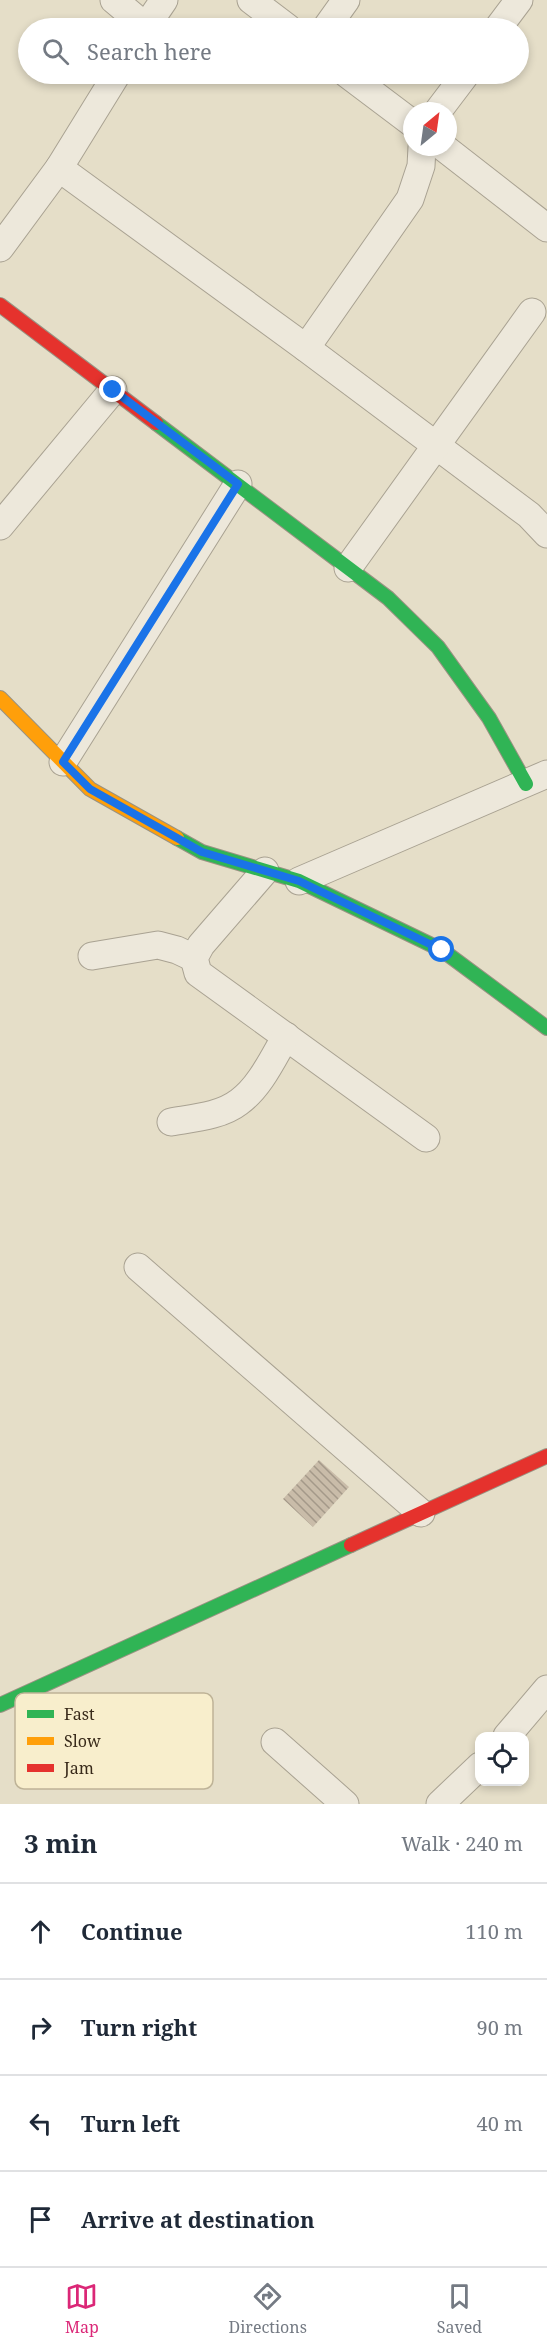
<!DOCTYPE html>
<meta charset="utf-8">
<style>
body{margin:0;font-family:"Noto Serif",serif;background:#f6f6f7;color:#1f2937}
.controls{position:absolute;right:18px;bottom:18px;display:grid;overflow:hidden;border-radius:12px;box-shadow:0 3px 9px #0003}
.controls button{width:54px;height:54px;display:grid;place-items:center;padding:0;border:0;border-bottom:2px solid #e0e1e3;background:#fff;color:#1f2937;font:30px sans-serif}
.compass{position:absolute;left:403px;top:102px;width:54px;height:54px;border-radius:50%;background:#fff;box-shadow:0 3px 9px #0003;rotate:29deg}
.stop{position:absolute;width:18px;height:18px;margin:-14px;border:4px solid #1a73e8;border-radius:50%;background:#fff}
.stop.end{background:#1a73e8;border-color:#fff;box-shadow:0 2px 6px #0008}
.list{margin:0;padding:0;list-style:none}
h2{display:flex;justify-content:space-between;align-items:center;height:78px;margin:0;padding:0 24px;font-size:26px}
h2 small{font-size:20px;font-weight:400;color:#747a83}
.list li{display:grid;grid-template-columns:39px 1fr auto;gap:18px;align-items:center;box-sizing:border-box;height:96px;padding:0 24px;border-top:2px solid #e0e1e3}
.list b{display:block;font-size:22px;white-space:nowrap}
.list em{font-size:20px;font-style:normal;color:#747a83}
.icon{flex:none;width:33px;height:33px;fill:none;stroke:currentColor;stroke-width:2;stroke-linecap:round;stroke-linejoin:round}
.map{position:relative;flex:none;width:547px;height:1804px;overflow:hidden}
.search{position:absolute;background:#fff;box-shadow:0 3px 9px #0003;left:18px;right:18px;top:18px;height:66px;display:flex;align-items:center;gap:15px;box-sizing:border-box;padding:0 21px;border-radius:33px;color:#747a83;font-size:22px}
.sheet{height:462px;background:#fff}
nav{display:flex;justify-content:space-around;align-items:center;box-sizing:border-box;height:84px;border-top:2px solid #e0e1e3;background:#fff;font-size:16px;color:#747a83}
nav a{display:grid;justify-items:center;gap:3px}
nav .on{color:#db2777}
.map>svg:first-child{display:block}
.building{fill:url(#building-back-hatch)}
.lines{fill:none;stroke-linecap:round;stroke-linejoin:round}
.street-casing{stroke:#a9a292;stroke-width:29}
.fast-casing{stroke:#999282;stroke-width:16}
.slow-casing{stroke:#999282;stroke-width:16}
.jam-casing{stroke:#999282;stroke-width:16}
.street{stroke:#ede8db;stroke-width:27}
.fast{stroke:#30b455;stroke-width:14}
.slow{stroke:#ff9f0a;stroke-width:14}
.jam{stroke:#e5322d;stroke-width:14}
.route{stroke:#1a73e8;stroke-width:8}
.key{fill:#f8eecc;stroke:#beb397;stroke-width:1.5}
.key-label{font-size:16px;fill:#382a1a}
</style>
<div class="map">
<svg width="547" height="1804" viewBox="0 0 547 1804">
<defs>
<pattern id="building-back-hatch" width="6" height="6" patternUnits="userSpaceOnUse" patternTransform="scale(1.5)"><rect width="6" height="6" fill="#c9bca9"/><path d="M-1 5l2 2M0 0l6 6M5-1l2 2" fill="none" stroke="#a49989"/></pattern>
</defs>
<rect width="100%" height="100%" fill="#e5dec8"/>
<polygon class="building" points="319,1460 349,1487 313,1527 283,1499"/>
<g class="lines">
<defs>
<g id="street">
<polyline points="114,0 146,27"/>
<polyline points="251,0 288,28"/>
<polyline points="145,28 164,0"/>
<polyline points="326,28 346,0"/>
<polyline points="498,28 519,0"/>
<polyline points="347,74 412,123"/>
<polyline points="438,111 466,74"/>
<polyline points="443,147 547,228"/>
<polyline points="59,168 306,348 529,515 547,534"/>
<polyline points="0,248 59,168 117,74"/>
<polyline points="306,348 410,199 421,166 422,147"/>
<polyline points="0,526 113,390"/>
<polyline points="348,568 532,312"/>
<polyline points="63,762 238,484"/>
<polyline points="265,871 201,945 194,958 198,973 426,1138"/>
<polyline points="299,881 547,774"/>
<polyline points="92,956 158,945 177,950 194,958"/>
<path d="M 171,1122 C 194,1118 221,1116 239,1102 C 260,1087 273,1058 286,1036"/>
<polyline points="138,1267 421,1513"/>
<polyline points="507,1736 547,1689"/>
<polyline points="275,1742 345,1804"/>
<polyline points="440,1804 480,1766"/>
</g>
<g id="fast">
<polyline points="156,423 388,598 438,647 489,718 526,784"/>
<polyline points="177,838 202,852 299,881 442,950 547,1028"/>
<polyline points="0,1705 351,1545"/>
</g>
<polyline id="slow" points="0,698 90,789 177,838"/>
<g id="jam">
<polyline points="0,305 156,423"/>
<polyline points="351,1545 547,1456"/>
</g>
</defs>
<use href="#street" class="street-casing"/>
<use href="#fast" class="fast-casing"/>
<use href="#slow" class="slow-casing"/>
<use href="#jam" class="jam-casing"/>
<use href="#street" class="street"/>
<use href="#fast" class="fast"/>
<use href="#slow" class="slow"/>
<use href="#jam" class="jam"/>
</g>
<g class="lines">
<polyline class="route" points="113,390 238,484 63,762 90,789 202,852 299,881 442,950"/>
</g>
<rect x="15" y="1693" width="198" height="96" rx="9" class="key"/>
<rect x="27" y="1710" width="27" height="8" fill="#30b455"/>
<rect x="27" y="1737" width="27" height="8" fill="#ff9f0a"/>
<rect x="27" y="1764" width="27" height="8" fill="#e5322d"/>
<g class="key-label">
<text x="64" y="1720">Fast</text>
<text x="64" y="1747">Slow</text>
<text x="64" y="1774">Jam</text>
</g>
</svg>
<div class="controls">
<button><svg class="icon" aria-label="locate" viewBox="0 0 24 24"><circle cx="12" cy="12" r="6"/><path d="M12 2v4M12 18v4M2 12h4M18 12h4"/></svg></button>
</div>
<svg class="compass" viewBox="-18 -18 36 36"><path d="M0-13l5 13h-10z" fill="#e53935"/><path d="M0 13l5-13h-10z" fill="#747a83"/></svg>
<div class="stop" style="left:442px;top:950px"></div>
<div class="stop end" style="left:113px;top:390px"></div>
<div class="search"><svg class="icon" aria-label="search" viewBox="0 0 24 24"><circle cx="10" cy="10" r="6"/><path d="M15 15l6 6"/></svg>Search here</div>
</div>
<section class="sheet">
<h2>3 min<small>Walk · 240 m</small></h2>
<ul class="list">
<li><svg class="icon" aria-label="ahead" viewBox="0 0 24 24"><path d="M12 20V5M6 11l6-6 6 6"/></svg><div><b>Continue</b></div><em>110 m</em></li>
<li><svg class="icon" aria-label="right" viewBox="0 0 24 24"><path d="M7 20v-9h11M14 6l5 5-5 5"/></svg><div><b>Turn right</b></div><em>90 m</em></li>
<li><svg class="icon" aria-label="left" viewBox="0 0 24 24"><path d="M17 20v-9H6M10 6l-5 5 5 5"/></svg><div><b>Turn left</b></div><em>40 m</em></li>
<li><svg class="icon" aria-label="arrive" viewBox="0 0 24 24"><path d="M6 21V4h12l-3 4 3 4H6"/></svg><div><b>Arrive at destination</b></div></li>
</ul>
</section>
<nav>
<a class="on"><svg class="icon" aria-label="map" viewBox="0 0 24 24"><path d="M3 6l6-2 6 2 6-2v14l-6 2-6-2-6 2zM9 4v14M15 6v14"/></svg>Map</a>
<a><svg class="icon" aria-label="directions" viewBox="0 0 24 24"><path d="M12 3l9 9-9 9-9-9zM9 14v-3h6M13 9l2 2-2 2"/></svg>Directions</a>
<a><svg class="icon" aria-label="saved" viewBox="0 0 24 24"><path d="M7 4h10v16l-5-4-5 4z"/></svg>Saved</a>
</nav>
